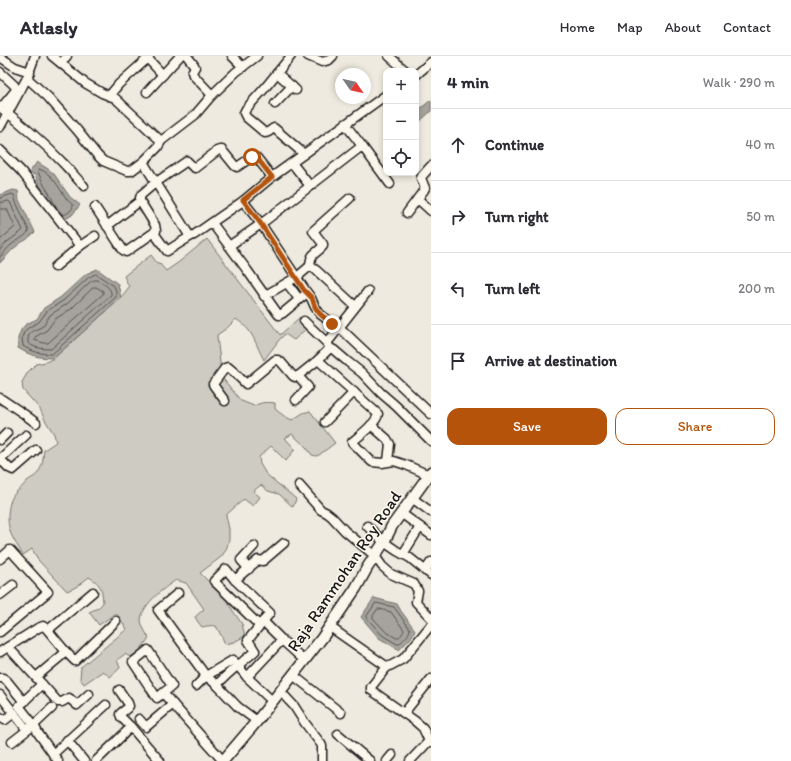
<!DOCTYPE html>
<meta charset="utf-8">
<style>
body{margin:0;font-family:Itim,sans-serif;background:#f2f2f3;color:#2b2b33}
.controls{position:absolute;right:12px;top:12px;display:grid;overflow:hidden;border-radius:8px;box-shadow:0 2px 6px #0003}
.controls button{width:36px;height:36px;display:grid;place-items:center;padding:0;border:0;border-bottom:1px solid #e1e1e2;background:#fff;color:#2b2b33;font:20px sans-serif}
.compass{position:absolute;left:335px;top:12px;width:36px;height:36px;border-radius:50%;background:#fff;box-shadow:0 2px 6px #0003;rotate:124deg}
.stop{position:absolute;width:12px;height:12px;margin:-9px;border:3px solid #b45309;border-radius:50%;background:#fff}
.stop.end{background:#b45309;border-color:#fff;box-shadow:0 1px 4px #0008}
.list{margin:0;padding:0;list-style:none}
h2{display:flex;justify-content:space-between;align-items:center;height:52px;margin:0;padding:0 16px;font-size:17px}
h2 small{font-size:13px;font-weight:400;color:#7c7c81}
.list li{display:grid;grid-template-columns:26px 1fr auto;gap:12px;align-items:center;box-sizing:border-box;height:72px;padding:0 16px;border-top:1px solid #e1e1e2}
.list b{display:block;font-size:15px;white-space:nowrap}
.list em{font-size:13px;font-style:normal;color:#7c7c81}
.actions{display:flex;gap:8px;padding:12px 16px}
.actions a{flex:1;padding:9px 0;border:1px solid #b45309;border-radius:12px;text-align:center;font-size:14px;color:#b45309}
.actions .main{background:#b45309;color:#fff}
.icon{flex:none;width:22px;height:22px;fill:none;stroke:currentColor;stroke-width:2;stroke-linecap:round;stroke-linejoin:round}
.map{position:relative;flex:none;width:431px;height:705px;overflow:hidden}
header{display:flex;align-items:center;gap:24px;box-sizing:border-box;height:56px;padding:0 20px;background:#fff;border-bottom:1px solid #e1e1e2}
header strong{font-size:19px}
nav{display:flex;gap:22px;margin-inline-start:auto;font-size:14px}
main{display:flex}
aside{flex:1;background:#fff}
.map>svg:first-child{display:block}
.green{fill:#ceccc2;stroke:#75746f}
.water{fill:#a6a39d;stroke:#6f6d69}
.lines{fill:none;stroke-linecap:round;stroke-linejoin:round}
.shore{stroke:#535250;stroke-width:1}
.minor-casing{stroke:#1c1c1c;stroke-width:11}
.major-casing{stroke:#1c1c1c;stroke-width:13}
.minor{stroke:#fbf7ec;stroke-width:8}
.major{stroke:#fbf7ec;stroke-width:10}
.route{stroke:#b45309;stroke-width:5}
.labels{text-anchor:middle;dominant-baseline:central;stroke-width:3;stroke-linejoin:round;paint-order:stroke}
.street-label{font-size:17px;fill:#1c1c1c;stroke:#fbf7ec}
</style>
<header>
<strong>Atlasly</strong>
<nav><a>Home</a><a>Map</a><a>About</a><a>Contact</a></nav>
</header>
<main>
<div class="map">
<svg width="431" height="705" viewBox="0 0 431 705">
<rect width="100%" height="100%" fill="#eeeadf"/>
<filter id="ink" filterUnits="userSpaceOnUse"><feTurbulence type="fractalNoise" baseFrequency=".025" numOctaves="2"/><feDisplacementMap in="SourceGraphic" scale="8" xChannelSelector="R" yChannelSelector="G"/><feConvolveMatrix kernelMatrix="1 2 1 2 8 2 1 2 1" color-interpolation-filters="sRGB"/></filter>
<g filter="url(#ink)">
<path class="green" d="M 207,183 L 280,279 L 300,261 L 308,271 L 294,284 L 285,278 L 279,284 L 264,304 C 254,286 255,276 236,263 L 227,272 L 217,279 C 218,293 221,305 220,319 L 241,345 L 254,350 C 261,346 267,346 275,347 L 275,353 L 284,360 L 292,364 L 303,357 L 310,355 L 335,387 L 319,399 L 316,400 L 312,399 L 306,391 L 292,378 L 285,382 L 295,393 L 286,405 L 271,390 L 259,401 L 260,408 L 266,418 L 296,443 L 293,451 L 279,438 L 268,435 L 261,429 L 253,435 L 260,441 L 253,450 L 244,443 L 226,459 L 229,473 L 229,484 L 226,494 L 221,501 L 200,517 L 208,525 L 215,527 L 226,542 L 233,555 L 242,568 L 245,580 L 234,586 L 225,588 L 222,581 L 216,570 C 211,569 207,570 202,571 L 198,566 L 195,561 L 204,553 L 186,527 L 176,524 C 164,532 141,549 141,565 C 142,571 146,577 149,582 C 143,590 138,598 130,601 L 125,598 L 117,604 L 120,612 L 110,621 L 103,615 L 84,628 L 80,623 L 81,611 L 127,573 L 116,557 L 99,569 L 89,556 L 98,552 L 103,547 C 102,533 102,529 89,521 L 76,531 L 67,535 L 39,505 L 32,493 L 23,499 C 19,492 14,485 11,478 C 6,466 7,445 16,436 C 20,433 24,429 27,425 C 31,422 37,420 39,415 C 43,409 43,402 44,394 L 56,386 L 54,378 L 45,364 L 40,353 L 23,334 L 22,326 L 28,316 L 36,308 L 46,306 L 54,302 L 119,244 L 129,231 L 124,220 L 151,199 L 157,207 L 159,207 L 166,215 L 179,206 Z"/>
<g class="water">
<polygon points="431,44 431,55 416,69 416,56"/>
<path d="M 37,106 L 48,113 L 54,118 L 70,141 L 80,149 L 72,159 L 64,164 C 59,158 52,152 48,146 C 43,137 39,128 35,119 L 29,117 Z"/>
<polygon points="13,134 18,135 19,144 35,176 26,184 22,186 13,193 0,207 0,139"/>
<path d="M 97,213 L 118,228 L 121,242 L 54,302 C 39,302 31,300 18,292 L 18,282 L 21,274 L 26,268 L 37,263 L 44,252 L 61,241 L 86,218 Z"/>
<polygon points="374,542 397,548 401,555 415,574 411,582 399,594 379,582 361,561"/>
</g>
<g class="lines">
<g class="shore">
<path d="M 0,142 L 12,138 L 14,139 L 16,146 L 29,175 C 25,181 17,184 11,189 C 7,192 4,197 0,201"/>
<polyline points="0,147 8,145 10,146 23,174 21,176 7,186 0,194"/>
<path d="M 57,152 L 49,137 L 44,129 L 38,116 L 39,113 C 52,117 59,132 66,142 C 68,145 71,147 73,149 C 73,154 68,157 64,159 L 61,157"/>
<polyline points="0,153 7,153 15,171 0,184"/>
<path d="M 96,218 L 114,230 L 116,235 L 116,241 L 52,298 C 42,298 32,296 23,290 L 22,282 L 24,276 L 28,272 L 39,266 L 47,255 L 64,244 L 88,222 Z"/>
<path d="M 95,224 L 97,224 C 103,228 112,231 111,239 L 51,293 C 43,293 34,292 28,287 L 28,283 L 29,278 L 31,276 L 43,270 L 50,259 L 67,248 L 90,226 Z"/>
<polygon points="94,231 96,231 103,235 103,238 48,287 44,287 34,284 35,281 47,274 55,263 71,253"/>
<path d="M 376,547 L 394,551 L 410,573 C 409,580 403,584 399,588 L 397,588 L 382,579 L 367,562 L 367,560 Z"/>
<path d="M 378,553 L 380,553 L 391,556 L 404,574 C 403,577 400,582 396,582 L 385,575 L 373,562 L 373,560 Z"/>
</g>
<defs>
<g id="minor">
<polyline points="52,0 85,27 102,37 115,42 161,85 195,59 212,39 236,16 257,0"/>
<polyline points="148,0 150,5 163,19"/>
<polyline points="187,0 194,9 195,11 192,16 193,19 212,39"/>
<polyline points="232,0 243,11"/>
<path d="M 291,0 L 264,33 L 246,53 L 244,57 L 246,61 L 265,77 C 269,77 271,73 274,72 L 304,98"/>
<polyline points="308,0 322,6 329,4 333,0"/>
<polyline points="389,0 406,15"/>
<polyline points="0,1 15,11 30,16"/>
<polyline points="61,7 67,0"/>
<polyline points="0,16 14,29 16,32 15,35 1,52"/>
<polyline points="277,17 296,34"/>
<polyline points="416,19 431,6"/>
<polyline points="27,22 48,41 77,74 97,99 103,105 127,115 131,115 143,106 189,179 191,180 194,179 243,145 272,121 386,39"/>
<polyline points="147,36 180,0"/>
<polyline points="109,40 119,28 148,2"/>
<polyline points="275,48 292,30"/>
<path d="M 0,51 C 22,68 44,87 63,107 C 70,114 76,122 84,130"/>
<polyline points="0,71 27,22 35,0"/>
<polyline points="362,90 390,128"/>
<polyline points="0,94 21,115 80,190 55,211"/>
<polyline points="143,106 158,91 161,85"/>
<polyline points="292,107 310,130"/>
<polyline points="418,143 431,155"/>
<polyline points="243,145 261,168 305,234 311,242 315,251 320,258 332,267 339,271 431,358"/>
<polyline points="95,151 123,194 126,196 156,175 155,169 140,145 140,142 141,139 155,127 187,105 193,111 195,112 217,95 220,94 222,94 235,110 237,111 252,101 257,102 272,121"/>
<polyline points="407,157 424,134 425,132 421,122 422,120 431,110"/>
<polyline points="212,167 247,214 278,258 279,259 283,257 307,237"/>
<polyline points="107,170 140,145"/>
<polyline points="154,177 167,195 191,180"/>
<polyline points="80,190 95,180"/>
<polyline points="229,190 261,168 362,90 345,68"/>
<path d="M 310,210 C 311,195 315,200 323,190 L 323,188 L 313,175 L 350,142"/>
<polyline points="287,227 299,243"/>
<polyline points="264,240 297,221 310,210 316,214 355,250"/>
<polyline points="304,265 327,287 330,292 334,294 348,306 362,317 381,337 396,350 431,385"/>
<polyline points="327,287 368,235"/>
<path d="M 318,304 L 378,358 C 377,367 359,380 352,386 L 372,406 L 382,407 L 394,405 L 406,409 L 429,419"/>
<polyline points="0,342 24,358 36,367"/>
<polyline points="296,344 308,331 298,320"/>
<polyline points="225,345 214,330 213,328 225,312 228,311 234,316 246,328 275,304 278,304 281,306 293,320 295,321 298,320 318,304 330,292"/>
<polyline points="325,366 354,336"/>
<polyline points="371,369 387,383 390,388 388,405"/>
<polyline points="0,384 7,377"/>
<polyline points="0,403 9,412 13,414 36,394"/>
<polyline points="0,403 26,379"/>
<polyline points="299,429 321,454 327,457 332,461 345,475 375,500 382,510 391,518 414,528 418,535 416,546 431,562"/>
<polyline points="412,442 431,456"/>
<polyline points="401,457 431,479"/>
<polyline points="367,470 384,486 397,495 410,502 431,519"/>
<polyline points="403,498 420,471"/>
<polyline points="0,503 10,494 48,536 0,576"/>
<polyline points="249,513 241,504 254,490"/>
<polyline points="425,515 431,506"/>
<polyline points="235,524 226,513 214,525 260,570"/>
<polyline points="178,537 158,554 206,620 233,604 247,621 272,645"/>
<polyline points="0,539 13,529"/>
<polyline points="330,571 386,610 386,612 371,631 371,634 415,665 423,672 429,685 431,686"/>
<polyline points="48,574 93,536"/>
<polyline points="282,584 304,604"/>
<polyline points="8,591 42,628"/>
<polyline points="0,596 38,572 43,570 46,572 66,596 75,605 116,565"/>
<polyline points="386,612 403,603 431,569"/>
<polyline points="293,619 341,657"/>
<polyline points="36,621 66,596"/>
<polyline points="247,621 282,584 263,565"/>
<polyline points="0,622 3,622 7,625 24,646"/>
<path d="M 217,629 C 228,616 242,607 255,595 L 248,584 L 270,557 L 235,524 L 258,504 L 263,505 L 284,487"/>
<polyline points="196,630 206,620 217,629 238,651 257,665"/>
<path d="M 119,634 L 128,647 L 129,650 C 127,654 122,655 120,658 L 121,661 L 131,671 L 160,705"/>
<polyline points="280,635 294,650 305,667 321,688 322,690 322,705"/>
<polyline points="163,637 157,642 133,606 148,594 172,630 163,637 223,705"/>
<polyline points="0,639 27,674"/>
<polyline points="52,652 34,669 38,677 58,705"/>
<polyline points="404,657 431,623"/>
<polyline points="0,661 5,664 14,657"/>
<polyline points="139,663 146,671 173,648"/>
<polyline points="338,678 370,705"/>
<polyline points="67,684 84,705"/>
<polyline points="12,686 34,669 19,650 42,628 58,646 62,646 69,642 77,649 89,638"/>
<polyline points="53,698 106,649"/>
<polyline points="96,705 131,671"/>
<polyline points="387,705 392,699"/>
<polyline points="410,705 429,685"/>
</g>
<polyline id="major" points="223,705 257,665 322,582 356,532 367,512 384,486 392,470 431,416"/>
</defs>
<use href="#minor" class="minor-casing"/>
<use href="#major" class="major-casing"/>
<use href="#minor" class="minor"/>
<use href="#major" class="major"/>
</g>
</g>
<g class="lines" filter="url(#ink)">
<polyline class="route" points="252,101 257,102 272,121 243,144 261,168 304,234 312,242 315,251 320,258 332,268"/>
</g>
<g class="labels">
<g class="street-label">
<text transform="translate(344 515) rotate(-56)">Raja Rammohan Roy Road</text>
</g>
</g>
</svg>
<div class="controls">
<button>+</button>
<button>−</button>
<button><svg class="icon" aria-label="locate" viewBox="0 0 24 24"><circle cx="12" cy="12" r="6"/><path d="M12 2v4M12 18v4M2 12h4M18 12h4"/></svg></button>
</div>
<svg class="compass" viewBox="-18 -18 36 36"><path d="M0-13l5 13h-10z" fill="#e53935"/><path d="M0 13l5-13h-10z" fill="#7c7c81"/></svg>
<div class="stop" style="left:252px;top:101px"></div>
<div class="stop end" style="left:332px;top:268px"></div>
</div>
<aside>
<h2>4 min<small>Walk · 290 m</small></h2>
<ul class="list">
<li><svg class="icon" aria-label="ahead" viewBox="0 0 24 24"><path d="M12 20V5M6 11l6-6 6 6"/></svg><div><b>Continue</b></div><em>40 m</em></li>
<li><svg class="icon" aria-label="right" viewBox="0 0 24 24"><path d="M7 20v-9h11M14 6l5 5-5 5"/></svg><div><b>Turn right</b></div><em>50 m</em></li>
<li><svg class="icon" aria-label="left" viewBox="0 0 24 24"><path d="M17 20v-9H6M10 6l-5 5 5 5"/></svg><div><b>Turn left</b></div><em>200 m</em></li>
<li><svg class="icon" aria-label="arrive" viewBox="0 0 24 24"><path d="M6 21V4h12l-3 4 3 4H6"/></svg><div><b>Arrive at destination</b></div></li>
</ul>
<div class="actions"><a class="main">Save</a><a>Share</a></div>
</aside>
</main>
